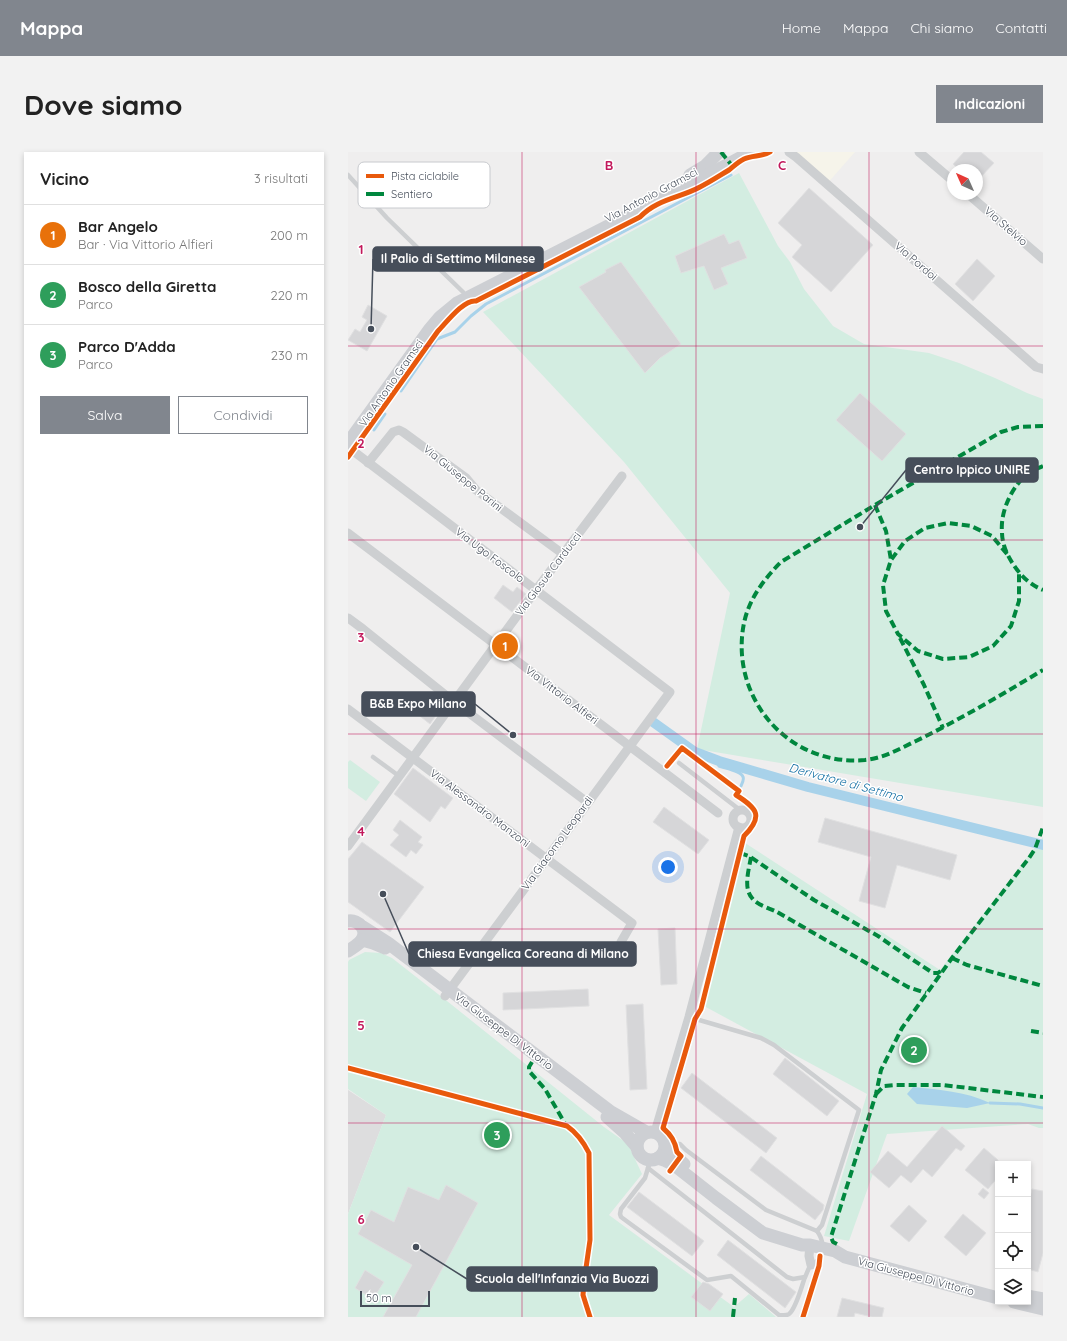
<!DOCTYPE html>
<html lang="it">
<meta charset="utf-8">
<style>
body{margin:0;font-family:Quicksand,sans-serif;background:#f2f2f2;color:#222}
.controls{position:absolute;right:12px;bottom:12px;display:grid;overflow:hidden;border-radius:0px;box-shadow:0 2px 6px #0003}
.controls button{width:36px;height:36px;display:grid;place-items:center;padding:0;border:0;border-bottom:1px solid #e0e0e0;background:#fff;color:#222;font:20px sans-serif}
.compass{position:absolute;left:599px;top:12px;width:36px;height:36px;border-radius:50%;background:#fff;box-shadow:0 2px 6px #0003;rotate:315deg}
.scale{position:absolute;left:12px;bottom:10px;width:70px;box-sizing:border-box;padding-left:4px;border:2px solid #464e5a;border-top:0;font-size:11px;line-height:14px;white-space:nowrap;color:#464e5a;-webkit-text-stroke:3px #fff;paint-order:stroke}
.you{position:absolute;left:320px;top:715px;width:14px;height:14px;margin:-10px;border:3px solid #fff;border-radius:50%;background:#1a73e8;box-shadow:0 0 0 6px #1a73e833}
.badge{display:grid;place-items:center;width:26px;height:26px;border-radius:50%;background:#81868e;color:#fff;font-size:13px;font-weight:700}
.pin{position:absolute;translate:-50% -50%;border:2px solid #fff;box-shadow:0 1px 4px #0006}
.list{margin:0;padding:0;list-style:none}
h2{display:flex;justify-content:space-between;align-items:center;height:52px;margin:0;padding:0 16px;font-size:17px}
h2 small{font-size:13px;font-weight:400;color:#767676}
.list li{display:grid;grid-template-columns:26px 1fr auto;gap:12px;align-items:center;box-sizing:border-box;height:60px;padding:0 16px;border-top:1px solid #e0e0e0}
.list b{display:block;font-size:15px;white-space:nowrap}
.list p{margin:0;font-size:13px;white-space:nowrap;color:#767676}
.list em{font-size:13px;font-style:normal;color:#767676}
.actions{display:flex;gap:8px;padding:12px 16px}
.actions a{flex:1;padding:9px 0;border:1px solid #81868e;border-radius:0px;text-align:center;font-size:14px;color:#81868e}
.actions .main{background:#81868e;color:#fff}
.icon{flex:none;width:22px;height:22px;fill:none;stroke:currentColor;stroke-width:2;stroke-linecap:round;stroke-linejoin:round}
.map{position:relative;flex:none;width:695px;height:1165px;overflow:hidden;border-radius:0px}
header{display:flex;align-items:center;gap:24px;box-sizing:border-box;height:56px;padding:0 20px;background:#81868e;color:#fff}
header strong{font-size:19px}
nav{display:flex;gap:22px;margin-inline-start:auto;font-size:14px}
.intro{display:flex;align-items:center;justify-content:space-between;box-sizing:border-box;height:96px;padding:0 24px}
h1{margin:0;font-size:28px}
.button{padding:10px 18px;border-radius:0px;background:#81868e;color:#fff;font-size:14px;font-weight:700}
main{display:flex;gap:24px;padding:0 24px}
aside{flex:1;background:#fff;border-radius:0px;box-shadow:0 2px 6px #0003}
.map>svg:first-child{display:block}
.commercial{fill:#f6f4ea}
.education{fill:#ddddde}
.green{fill:#d3ede1}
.water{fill:#a8d2ea}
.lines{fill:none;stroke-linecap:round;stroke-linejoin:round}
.stream{stroke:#a8d2ea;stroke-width:3}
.canal{stroke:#a8d2ea;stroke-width:10}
.building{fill:#d6d6d8;stroke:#e0e0e1}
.lane{stroke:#cdcfd1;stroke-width:4.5}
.street{stroke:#cdcfd1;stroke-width:9}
.secondary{stroke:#cdcfd3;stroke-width:13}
.quiet{stroke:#00873e;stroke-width:4;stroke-dasharray:8 4;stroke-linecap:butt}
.cycleway-casing{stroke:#fff;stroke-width:8}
.cycleway{stroke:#e8590c;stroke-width:5}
.grid{fill:none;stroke:#c2185b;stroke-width:1;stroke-opacity:0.55}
.labels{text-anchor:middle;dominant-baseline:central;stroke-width:3;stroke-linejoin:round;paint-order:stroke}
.street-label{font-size:11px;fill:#464e5a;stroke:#fff}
.water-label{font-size:12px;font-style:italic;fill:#106da3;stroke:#fff}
.key{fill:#fff;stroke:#c8cace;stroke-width:1}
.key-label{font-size:11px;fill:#464e5a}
.grid-label{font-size:13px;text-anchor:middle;font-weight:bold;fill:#c2185b;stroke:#fff;stroke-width:3;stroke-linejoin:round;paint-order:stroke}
.leader{fill:none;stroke:#464e5a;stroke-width:1.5}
.callout-dot{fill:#464e5a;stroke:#fff;stroke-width:1.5}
.callout{fill:#464e5a;stroke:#464e5a;stroke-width:1.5}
.callout-label{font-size:12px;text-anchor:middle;font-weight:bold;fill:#fff}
</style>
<header>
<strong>Mappa</strong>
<nav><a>Home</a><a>Mappa</a><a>Chi siamo</a><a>Contatti</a></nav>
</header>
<div class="intro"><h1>Dove siamo</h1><a class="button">Indicazioni</a></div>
<main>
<aside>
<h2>Vicino<small>3 risultati</small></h2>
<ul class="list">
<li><span class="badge" style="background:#e8710a">1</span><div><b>Bar Angelo</b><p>Bar · Via Vittorio Alfieri</p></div><em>200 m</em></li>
<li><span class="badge" style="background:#2e9e5b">2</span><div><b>Bosco della Giretta</b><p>Parco</p></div><em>220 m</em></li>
<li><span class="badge" style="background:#2e9e5b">3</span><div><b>Parco D'Adda</b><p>Parco</p></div><em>230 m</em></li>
</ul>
<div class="actions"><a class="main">Salva</a><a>Condividi</a></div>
</aside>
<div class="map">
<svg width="695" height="1165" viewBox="0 0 695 1165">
<rect width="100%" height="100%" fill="#efeeee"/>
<polygon class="commercial" points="440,0 507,0 478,33"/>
<polygon class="education" points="0,938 38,963 0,1062"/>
<g class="green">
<polygon points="391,21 430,94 442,110 456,137 485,174 516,192 581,201 611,211 647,226 679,241 695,247 695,655 349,597 382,441 276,310 135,160"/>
<polygon points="2,608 32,630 18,649 0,636 0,610"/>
<polygon points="695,685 695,976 691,976 680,972 539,982 501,1089 476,1084 519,942 356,854 397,691 592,818"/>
<polygon points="17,800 33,801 44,806 104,853 256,975 280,992 294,1022 261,1063 386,1155 401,1142 428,1165 0,1165 0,1062 38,963 0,937 0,810 1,808"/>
<polygon points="467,1119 473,1120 459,1165 451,1165"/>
</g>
<path class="water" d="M 565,935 C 592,938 616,939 642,951 L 619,956 L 569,952 L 559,942 Z"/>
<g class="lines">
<g class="stream">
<polyline points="53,239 89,187 107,180 123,164 138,152 383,23"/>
<polyline points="26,278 37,262"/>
<path d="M 371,609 L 370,612 L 371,614 C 376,616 394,619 395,625 C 396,627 394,632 393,634"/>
<polyline points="642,951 672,952 695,956"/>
</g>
<polyline class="canal" points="305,570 347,600 371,609 460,635 695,693"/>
</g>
<g class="building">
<polygon points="616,0 633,0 646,11 629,29 629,18 612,18 605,12"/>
<polygon points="461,36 525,93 483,140 444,105 454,93 430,71"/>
<polygon points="376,82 381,92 391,88 399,106 373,116 380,132 366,138 356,114 333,121 327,104"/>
<polygon points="629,107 647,124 625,149 607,132"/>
<polygon points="273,110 333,192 312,206 297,221 231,135 258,120 257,118"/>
<polygon points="20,153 39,164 19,199 0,188 7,177 12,180 19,168 14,165"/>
<polygon points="512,241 558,282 534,309 488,268"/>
<polygon points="155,433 165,440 169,435 178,442 164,460 146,446"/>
<polygon points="74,545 83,551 85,547 95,554 82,572 64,558"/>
<polygon points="65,616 105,646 97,657 93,654 82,670 46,642"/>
<polygon points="316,655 361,688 350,702 305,670"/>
<polygon points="477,666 609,703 602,728 549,713 537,756 511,749 523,705 470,690"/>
<polygon points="52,668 74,685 70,690 75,693 68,702 63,698 58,705 42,693 51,683 45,678"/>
<polygon points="14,690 76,735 42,780 0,750 0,707"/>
<polygon points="327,776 329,832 313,833 310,777"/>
<polygon points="240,837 241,854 155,858 155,841"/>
<polygon points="295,852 299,937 282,938 278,853"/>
<polygon points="437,906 491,949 479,964 425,922"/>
<polygon points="344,921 429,986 418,1001 333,936"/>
<polygon points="594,974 617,994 613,999 608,996 584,1025 575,1017 563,1031 553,1023 541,1036 522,1020 540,999 559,1015"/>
<polygon points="636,996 650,1008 650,1025 640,1037 617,1018"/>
<polygon points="413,1004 476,1053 475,1058 467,1068 402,1018"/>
<polygon points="98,1033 130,1051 68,1165 35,1165 64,1113 10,1082 23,1058 46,1070 60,1035 91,1048"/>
<polygon points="635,1036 641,1041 636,1047 630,1042"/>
<polygon points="684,1037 695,1039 695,1101 690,1120 680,1117 680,1054"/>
<polygon points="291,1040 356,1089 344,1104 279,1055"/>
<polygon points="561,1053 579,1069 561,1090 542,1074"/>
<polygon points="615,1062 638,1081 618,1104 596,1085"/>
<polygon points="380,1088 448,1140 437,1156 369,1103"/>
<polygon points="17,1118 36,1130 25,1147 7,1136"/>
<polygon points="355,1130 361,1132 375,1142 362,1159 343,1145"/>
<polygon points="494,1146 536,1156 534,1165 524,1165 507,1161 506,1165 489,1165"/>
</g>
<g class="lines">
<g class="lane">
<polyline points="0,23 39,66 115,140"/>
<polyline points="25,605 51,624"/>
<polyline points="331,611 392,658"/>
<polyline points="341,865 413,886 426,893 511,958 474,1073 469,1079"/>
<path d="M 300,1008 L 301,1013 L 300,1016 L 439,1125 L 445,1127 L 457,1125 C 459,1122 460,1116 463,1113 C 465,1111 469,1110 471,1107 C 477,1099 475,1087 469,1079 L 418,1058 L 338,998 L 332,992 L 320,992"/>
<path d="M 300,1016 L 297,1026 L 273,1057 L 272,1062 L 273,1065 L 359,1128 L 383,1124 L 431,1163 C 435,1163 438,1164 441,1162 C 448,1157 454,1133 457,1125"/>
</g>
<g class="street">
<polyline points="441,0 448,5 688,215 695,217"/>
<polyline points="571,0 605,29"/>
<polyline points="620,42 695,107"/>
<polyline points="0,295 322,540 97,844"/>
<polyline points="20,311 45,280 51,278 55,280 118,326 128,338 215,402"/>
<polyline points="0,381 370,661"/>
<polyline points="0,466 15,477 105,549 239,650"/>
<polyline points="0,557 284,771 273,790"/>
<circle cx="394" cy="667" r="9"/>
<polyline points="0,694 188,438 274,324"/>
<polyline points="307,980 341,865 391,675"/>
<polyline points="462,1093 461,1104 463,1113"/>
</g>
<g class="secondary">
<polyline points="342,23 357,14 371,0"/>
<polyline points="0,291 81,178 92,165 109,151 362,22 403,0"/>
<path d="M 0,769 C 11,767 21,779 13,789 C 10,793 4,796 0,799"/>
<polyline points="15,775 40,791 263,960 298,980"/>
<polyline points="14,788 25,791 37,796"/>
<polyline points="259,965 277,981 289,995"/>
<circle cx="303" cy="994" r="14"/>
<polyline points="317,992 324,1002 336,1012"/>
<polyline points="310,1006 316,1008 326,1013 368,1046 415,1081 454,1093 462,1093 487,1099 497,1105 650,1146"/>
<polyline points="680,1144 695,1147"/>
<polyline points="666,1150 695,1157"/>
</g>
<g class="quiet">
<polyline points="373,0 385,15"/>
<path d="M 695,274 L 670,275 L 653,280 L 527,353 L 433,410 C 416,427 401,447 396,471 C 381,545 440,615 517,608 C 536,606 551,597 568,589 C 611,568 653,543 695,518"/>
<path d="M 695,314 C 691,316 685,318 681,321 C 664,333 652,360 654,380 C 654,392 659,403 665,412 C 672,423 682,433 695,438"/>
<polyline points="527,353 538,379 543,408"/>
<polyline points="659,402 644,384 623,374 600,371 577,376 557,389 543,408 535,433 538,459 550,482 570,499 595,507 621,505 645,494 663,474 671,449 671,422"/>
<polyline points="552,486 576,533 595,576"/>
<polyline points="392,701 401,704 466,748 530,784 559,804 585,821 590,821 594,818"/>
<path d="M 403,705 C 401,717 395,736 404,746 C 409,753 421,756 429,760 L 560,835 L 578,841"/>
<polyline points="604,806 619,813 695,834"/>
<polyline points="683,879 695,881"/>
<polyline points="184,910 181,915 181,919 197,937 219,975"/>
<polyline points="528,942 536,934 548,933 595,933 695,945"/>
<polyline points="489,1092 485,1090 483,1085 528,942 533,918 554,876 604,806 681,706 687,697 695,675"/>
<polyline points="385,1165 387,1146"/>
</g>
<defs>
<g id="cycleway">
<path d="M 0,305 L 90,179 C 98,171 116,147 128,149 L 292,65 C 309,47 332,46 352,35 C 362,30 371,24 381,18 C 386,14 390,10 396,7 C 405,3 414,5 422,0"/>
<path d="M 319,614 L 334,596 L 391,639 L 388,643 C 409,656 416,664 396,684 L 353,857 L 347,867 L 315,976 C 323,983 327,989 329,1000 L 333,1004 L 322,1019"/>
<path d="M 0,916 L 219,974 C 229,981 235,989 241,1001 L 242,1088 L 236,1130 L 235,1143 L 242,1165"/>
<polyline points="455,1165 471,1114 472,1104"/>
</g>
</defs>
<use href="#cycleway" class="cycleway-casing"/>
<use href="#cycleway" class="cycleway"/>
</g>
<path class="grid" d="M 174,0 L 174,1165M 348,0 L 348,1165M 521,0 L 521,1165M 0,194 L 695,194M 0,388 L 695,388M 0,582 L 695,582M 0,777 L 695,777M 0,971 L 695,971"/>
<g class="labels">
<g class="street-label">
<text transform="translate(303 43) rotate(-28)">Via Antonio Gramsci</text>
<text transform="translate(658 74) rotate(41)">Via Stelvio</text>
<text transform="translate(568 109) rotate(41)">Via Pordoi</text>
<text transform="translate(43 231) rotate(-55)">Via Antonio Gramsci</text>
<text transform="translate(115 326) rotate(39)">Via Giuseppe Parini</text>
<text transform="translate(142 403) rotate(37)">Via Ugo Foscolo</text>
<text transform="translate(200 422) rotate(-53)">Via Giosuè Carducci</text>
<text transform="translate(214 543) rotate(37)">Via Vittorio Alfieri</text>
<text transform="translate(132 656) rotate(37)">Via Alessandro Manzoni</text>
<text transform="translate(209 691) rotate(-54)">Via Giacomo Leopardi</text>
<text transform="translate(156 879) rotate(37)">Via Giuseppe Di Vittorio</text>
<text transform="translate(568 1124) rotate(15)">Via Giuseppe Di Vittorio</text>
</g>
<g class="water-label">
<text transform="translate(498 630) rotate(15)">Derivatore di Settimo</text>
</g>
</g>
<rect x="10" y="10" width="132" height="46" rx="6" class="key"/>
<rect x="18" y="22" width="18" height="4" fill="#e8590c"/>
<rect x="18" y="40" width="18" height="4" fill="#00873e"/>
<g class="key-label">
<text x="43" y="28">Pista ciclabile</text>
<text x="43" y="46">Sentiero</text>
</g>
<g class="grid-label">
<text x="261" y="18">B</text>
<text x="434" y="18">C</text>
<text x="13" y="102">1</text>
<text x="13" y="296">2</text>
<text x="13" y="490">3</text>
<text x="13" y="684">4</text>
<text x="13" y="878">5</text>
<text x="13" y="1072">6</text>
</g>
<path class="leader" d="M23 177L25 107M512 375L558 318M165 583L127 552M35 742L61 802M68 1095L119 1127"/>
<g class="callout-dot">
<circle cx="23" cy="177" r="4"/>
<circle cx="512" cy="375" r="4"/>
<circle cx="165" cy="583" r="4"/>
<circle cx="35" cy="742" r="4"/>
<circle cx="68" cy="1095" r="4"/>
</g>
<g class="callout">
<rect x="25" y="95" width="170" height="24" rx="4"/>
<rect x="558" y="306" width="132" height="24" rx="4"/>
<rect x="14" y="540" width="113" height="24" rx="4"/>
<rect x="61" y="790" width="227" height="24" rx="4"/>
<rect x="119" y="1115" width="190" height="24" rx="4"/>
</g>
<g class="callout-label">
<text x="110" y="111">Il Palio di Settimo Milanese</text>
<text x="624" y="322">Centro Ippico UNIRE</text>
<text x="70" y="556">B&amp;B Expo Milano</text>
<text x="175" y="806">Chiesa Evangelica Coreana di Milano</text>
<text x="214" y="1131">Scuola dell'Infanzia Via Buozzi</text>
</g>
</svg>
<div class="controls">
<button>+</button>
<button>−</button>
<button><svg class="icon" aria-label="locate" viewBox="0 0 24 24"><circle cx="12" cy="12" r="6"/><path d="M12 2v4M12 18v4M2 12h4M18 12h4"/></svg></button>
<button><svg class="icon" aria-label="layers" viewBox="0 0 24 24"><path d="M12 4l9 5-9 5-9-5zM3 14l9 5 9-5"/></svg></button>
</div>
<svg class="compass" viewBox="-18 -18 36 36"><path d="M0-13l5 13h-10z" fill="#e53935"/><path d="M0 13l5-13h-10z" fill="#767676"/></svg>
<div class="scale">50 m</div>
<div class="you"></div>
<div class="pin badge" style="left:157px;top:494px;background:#e8710a">1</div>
<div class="pin badge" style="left:566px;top:898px;background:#2e9e5b">2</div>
<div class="pin badge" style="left:149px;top:983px;background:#2e9e5b">3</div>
</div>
</main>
